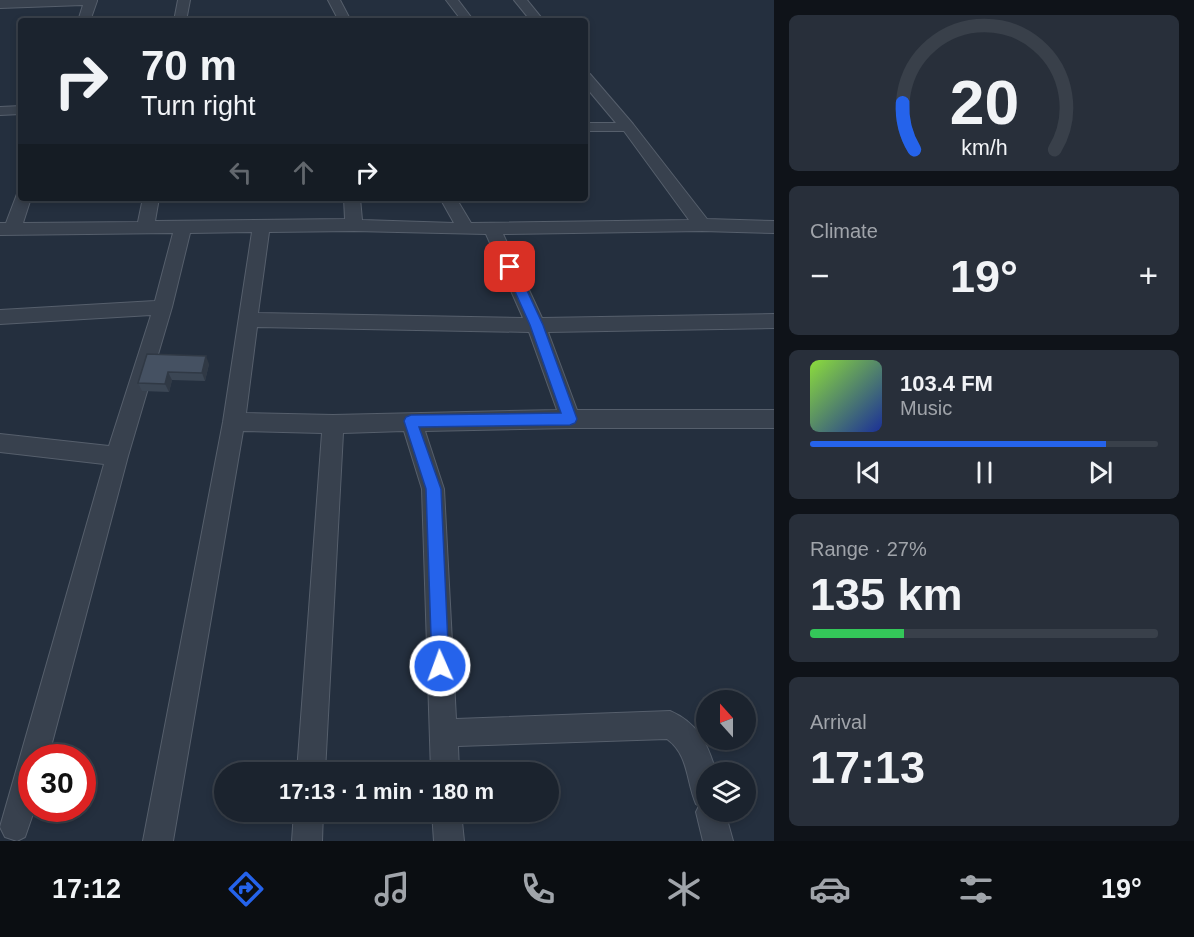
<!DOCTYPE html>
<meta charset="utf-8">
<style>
:root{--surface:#1b232e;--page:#282f3a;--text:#f1f3f6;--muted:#a0a4aa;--line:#39404a;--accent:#2563eb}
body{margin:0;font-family:Helvetica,sans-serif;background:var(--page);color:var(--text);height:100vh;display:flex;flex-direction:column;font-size:22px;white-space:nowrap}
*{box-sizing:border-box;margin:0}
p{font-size:20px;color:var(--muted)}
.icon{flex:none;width:33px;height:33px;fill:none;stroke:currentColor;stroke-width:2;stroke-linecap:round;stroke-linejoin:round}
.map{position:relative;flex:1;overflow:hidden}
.side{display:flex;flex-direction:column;gap:15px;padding:15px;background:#0f1319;width:420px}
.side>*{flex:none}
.banner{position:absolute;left:18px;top:18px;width:570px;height:183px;border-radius:6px;box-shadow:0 3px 9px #0003,0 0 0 2px var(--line);background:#1b232e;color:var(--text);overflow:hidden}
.needle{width:39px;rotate:339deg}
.tools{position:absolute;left:696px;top:690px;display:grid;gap:12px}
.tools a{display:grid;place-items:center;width:60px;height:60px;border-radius:50%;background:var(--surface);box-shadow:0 3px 9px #0003,0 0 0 2px var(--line);font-size:30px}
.speed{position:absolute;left:18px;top:744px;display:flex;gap:12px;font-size:30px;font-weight:700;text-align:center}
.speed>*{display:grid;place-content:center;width:78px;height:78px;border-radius:50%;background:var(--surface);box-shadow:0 3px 9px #0003,0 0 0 2px var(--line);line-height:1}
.speed .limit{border:9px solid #d22;background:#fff;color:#111}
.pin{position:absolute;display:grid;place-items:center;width:51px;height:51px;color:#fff;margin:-26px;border-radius:12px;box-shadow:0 3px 9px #0006}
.me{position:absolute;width:66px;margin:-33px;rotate:358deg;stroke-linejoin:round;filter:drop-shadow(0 0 4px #0008)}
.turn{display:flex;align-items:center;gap:21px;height:126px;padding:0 24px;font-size:27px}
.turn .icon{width:78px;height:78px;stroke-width:2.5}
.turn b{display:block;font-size:42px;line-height:51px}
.lanes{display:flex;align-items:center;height:57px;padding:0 24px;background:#0003;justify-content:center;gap:30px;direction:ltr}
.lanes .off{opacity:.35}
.big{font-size:45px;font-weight:700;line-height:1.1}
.side .card{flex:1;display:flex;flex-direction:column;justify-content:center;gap:9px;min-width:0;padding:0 21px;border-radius:9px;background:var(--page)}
.side .dial{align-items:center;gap:0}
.dial svg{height:156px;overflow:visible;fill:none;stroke:var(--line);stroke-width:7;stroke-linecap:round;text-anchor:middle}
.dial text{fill:var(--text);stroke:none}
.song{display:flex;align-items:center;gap:18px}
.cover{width:72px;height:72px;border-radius:9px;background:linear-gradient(135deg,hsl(90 70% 55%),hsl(230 70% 35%))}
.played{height:6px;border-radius:3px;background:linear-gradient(90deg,var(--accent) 85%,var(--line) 85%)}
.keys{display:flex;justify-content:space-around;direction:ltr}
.heat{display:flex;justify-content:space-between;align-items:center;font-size:33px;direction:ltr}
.charge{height:9px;border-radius:4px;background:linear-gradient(90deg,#34c759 27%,var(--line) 0)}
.trip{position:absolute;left:214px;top:762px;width:345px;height:60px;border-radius:30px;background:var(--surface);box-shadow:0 3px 9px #0003,0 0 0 2px var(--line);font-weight:700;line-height:60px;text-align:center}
.tabs{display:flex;height:96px;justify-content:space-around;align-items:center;background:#0b0e12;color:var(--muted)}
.tabs .icon{width:42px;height:42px}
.tabs .active{color:var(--accent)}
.tabs b{font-size:27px;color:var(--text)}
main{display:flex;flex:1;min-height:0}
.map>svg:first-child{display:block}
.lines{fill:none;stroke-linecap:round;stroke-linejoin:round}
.street-casing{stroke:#565f6c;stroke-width:2}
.street{fill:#38414e;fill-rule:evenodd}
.wall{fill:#3b4654}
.shaded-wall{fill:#303945}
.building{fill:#455162;stroke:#303945;stroke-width:1.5}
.route{fill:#2563eb;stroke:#184099;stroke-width:1.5}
</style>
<main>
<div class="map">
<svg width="774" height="841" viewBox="0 0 774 841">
<rect width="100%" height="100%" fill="#242f3e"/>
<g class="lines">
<g class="street-casing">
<path id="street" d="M0,0H97V1L90,21H78L83,5L0,8Z
M178,0H190L186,21H174Z
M328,0H340L351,21H339Z
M446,0H458L474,21H462Z
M514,0H527L544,21H531Z
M585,73L590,74L633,124L707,219L774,221V233L702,231L503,234L542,318L774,314V328L548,332L577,410H774V428H570L425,431L444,489L456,719L670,711C698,723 708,744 716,772H706V812H725L733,841H703L696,812L699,806L696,804C686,781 689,755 667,739L458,746L459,772H431L422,489L404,431L343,433L325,772H297L322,433L243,431L173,841H143L223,422L252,232L190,233L172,307L128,456L48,758H32V808H35L25,837L17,841L5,837L0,827L104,464L0,452V434L109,446L151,315L0,324V310L155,301L173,233L0,235V223H6L17,194L21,193V198H31L23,223L138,222L143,198H159L155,221L345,219L344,198H360L362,220L454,223L440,198H456L471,223L689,220L624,131H585V123H616L585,86ZM354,231L486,234L523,318L258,313L269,232ZM257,327L529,332L557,410L333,415L246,413Z
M21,106V114L0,115V107Z
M294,812H323L322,841H292Z
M432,812H461L464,841H434Z"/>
</g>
<use href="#street" class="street"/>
</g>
<path class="wall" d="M147,354L209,364L205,381L172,380L169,392L142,391L138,383Z"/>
<path class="shaded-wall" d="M206,356L209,364L205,381L202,373Z
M168,372L172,380L169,392L165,384Z"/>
<path class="building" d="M147,354L206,356L202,373L168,372L165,384L138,383Z"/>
<path class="route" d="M510,263L516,267L543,325L577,419L575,423L570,425L419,427L441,489L449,666L446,672L440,675L434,672L432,666L426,489L404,421L406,417L411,415L561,413L530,325L504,267Z"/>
</svg>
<div class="tools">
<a><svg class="needle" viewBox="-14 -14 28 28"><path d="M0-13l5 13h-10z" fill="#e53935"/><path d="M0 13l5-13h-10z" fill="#a0a4aa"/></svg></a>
<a><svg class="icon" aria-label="layers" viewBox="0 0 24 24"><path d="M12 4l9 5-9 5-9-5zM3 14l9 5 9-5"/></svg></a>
</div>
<div class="speed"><div class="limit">30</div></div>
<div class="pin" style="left:510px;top:267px;background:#d93025"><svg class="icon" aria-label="arrive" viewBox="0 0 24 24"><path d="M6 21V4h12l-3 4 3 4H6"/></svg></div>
<svg class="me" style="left:440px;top:666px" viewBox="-20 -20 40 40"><circle r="17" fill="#2563eb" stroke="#fff" stroke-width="3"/><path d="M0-11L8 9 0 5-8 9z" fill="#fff"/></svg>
<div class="trip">17:13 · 1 min · 180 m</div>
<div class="banner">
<div class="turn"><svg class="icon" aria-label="right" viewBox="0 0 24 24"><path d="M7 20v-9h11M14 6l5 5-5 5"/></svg><div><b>70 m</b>Turn right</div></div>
<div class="lanes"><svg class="icon off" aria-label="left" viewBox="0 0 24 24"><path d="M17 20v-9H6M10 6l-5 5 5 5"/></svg><svg class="icon off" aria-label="ahead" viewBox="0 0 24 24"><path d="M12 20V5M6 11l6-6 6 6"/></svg><svg class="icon" aria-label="right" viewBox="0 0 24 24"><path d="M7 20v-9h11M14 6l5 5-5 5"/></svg></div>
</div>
</div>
<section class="side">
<div class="card dial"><svg viewBox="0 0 100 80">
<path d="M14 69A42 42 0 1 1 86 69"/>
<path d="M14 69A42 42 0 0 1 8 45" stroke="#2563eb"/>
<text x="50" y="56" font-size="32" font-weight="700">20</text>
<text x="50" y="72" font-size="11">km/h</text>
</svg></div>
<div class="card"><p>Climate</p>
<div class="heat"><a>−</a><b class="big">19°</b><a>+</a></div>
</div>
<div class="card">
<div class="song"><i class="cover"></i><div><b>103.4 FM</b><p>Music</p></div></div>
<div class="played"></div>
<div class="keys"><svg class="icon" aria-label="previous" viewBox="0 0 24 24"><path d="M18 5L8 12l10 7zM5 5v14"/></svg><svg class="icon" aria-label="pause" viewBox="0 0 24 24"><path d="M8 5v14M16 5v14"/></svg><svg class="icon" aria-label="next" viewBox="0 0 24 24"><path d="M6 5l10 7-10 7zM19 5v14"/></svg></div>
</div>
<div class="card"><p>Range · 27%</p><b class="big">135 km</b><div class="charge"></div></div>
<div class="card"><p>Arrival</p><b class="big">17:13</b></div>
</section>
</main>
<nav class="tabs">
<b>17:12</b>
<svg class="icon active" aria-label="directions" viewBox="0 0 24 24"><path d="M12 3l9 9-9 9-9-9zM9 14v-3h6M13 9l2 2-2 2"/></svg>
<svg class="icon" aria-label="music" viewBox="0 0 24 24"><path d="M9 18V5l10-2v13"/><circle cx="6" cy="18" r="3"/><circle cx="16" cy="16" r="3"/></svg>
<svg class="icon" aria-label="phone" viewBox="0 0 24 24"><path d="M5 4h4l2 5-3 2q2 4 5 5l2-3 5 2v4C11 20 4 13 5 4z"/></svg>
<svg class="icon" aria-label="climate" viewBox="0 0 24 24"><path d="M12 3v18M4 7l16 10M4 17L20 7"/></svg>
<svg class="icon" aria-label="car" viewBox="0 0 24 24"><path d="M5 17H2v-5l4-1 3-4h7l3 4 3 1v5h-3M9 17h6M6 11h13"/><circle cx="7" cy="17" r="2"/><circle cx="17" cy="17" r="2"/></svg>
<svg class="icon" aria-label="filters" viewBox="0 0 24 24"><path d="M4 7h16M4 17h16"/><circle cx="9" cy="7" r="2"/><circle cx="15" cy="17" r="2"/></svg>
<b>19°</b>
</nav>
